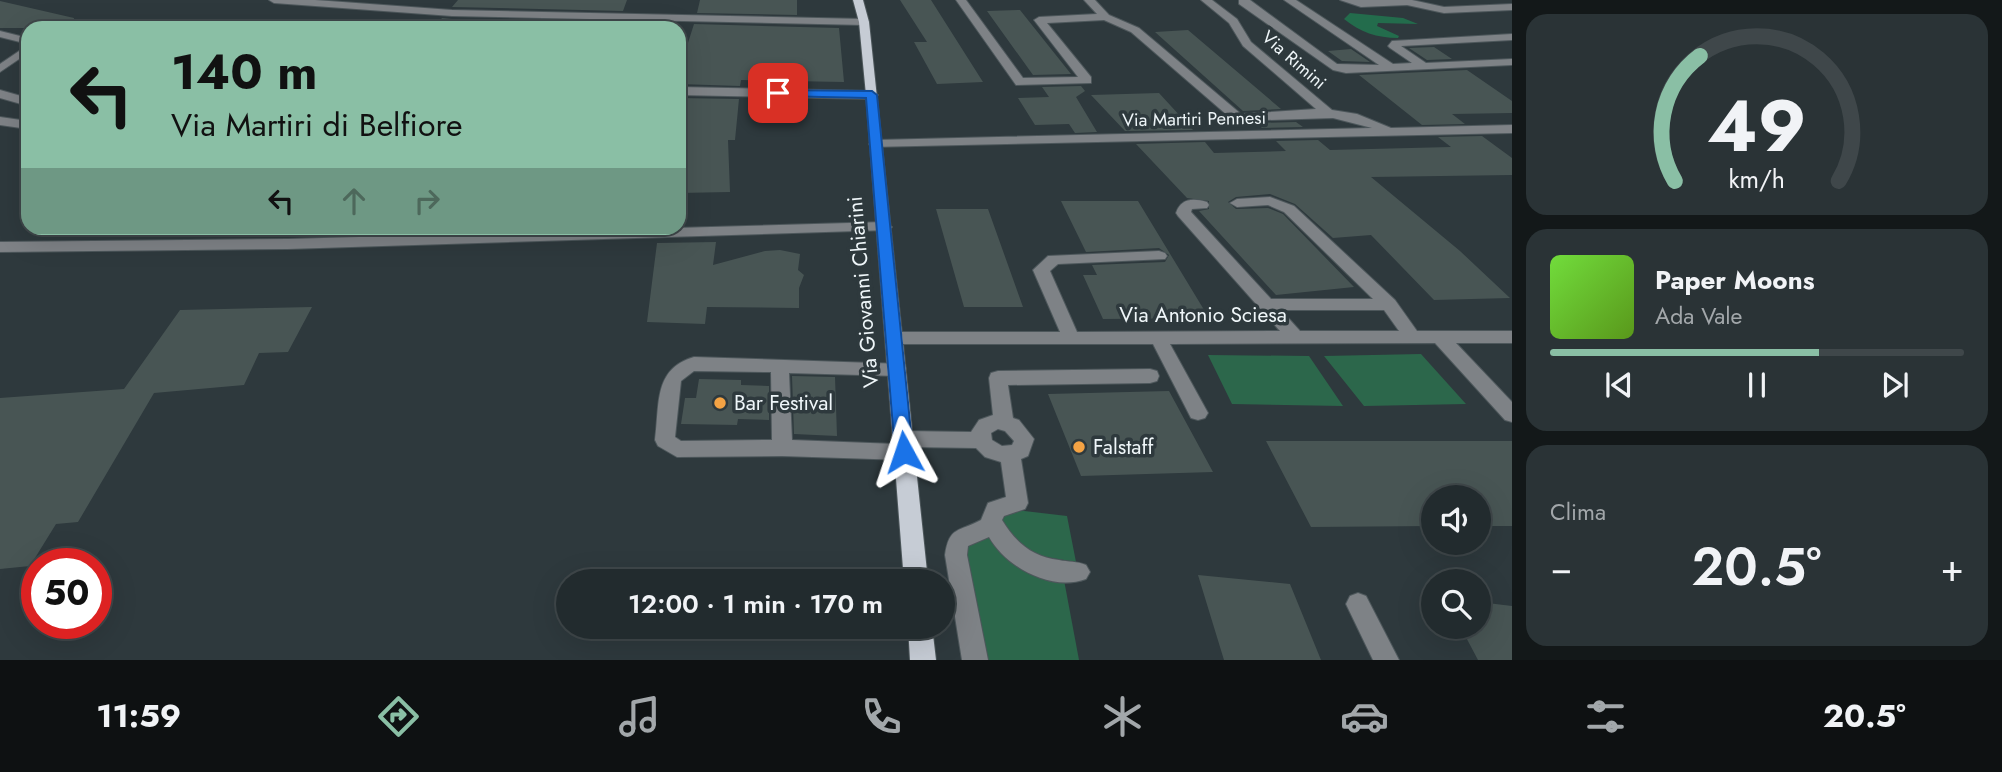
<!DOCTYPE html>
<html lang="it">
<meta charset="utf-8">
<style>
:root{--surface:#222b2e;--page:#2a3336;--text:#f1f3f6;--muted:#a2a7aa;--line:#3f474a;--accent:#8abfa5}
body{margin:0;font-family:Jost,sans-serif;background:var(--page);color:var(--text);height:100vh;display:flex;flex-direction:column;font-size:26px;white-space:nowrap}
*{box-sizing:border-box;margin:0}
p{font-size:23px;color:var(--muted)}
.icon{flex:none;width:38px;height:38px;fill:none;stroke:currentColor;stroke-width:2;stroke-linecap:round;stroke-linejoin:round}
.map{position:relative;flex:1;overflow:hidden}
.details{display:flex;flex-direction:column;gap:14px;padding:14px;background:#131819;width:490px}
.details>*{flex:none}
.banner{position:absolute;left:21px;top:21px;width:665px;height:214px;border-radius:21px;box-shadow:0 7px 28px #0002,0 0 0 2px var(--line);background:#8abfa5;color:#111;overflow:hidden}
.controls{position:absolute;left:1421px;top:485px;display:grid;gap:14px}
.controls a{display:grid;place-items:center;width:70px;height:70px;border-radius:50%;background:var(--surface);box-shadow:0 7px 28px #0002,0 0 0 2px var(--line);font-size:35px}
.speed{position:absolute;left:21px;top:548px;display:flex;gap:14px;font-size:35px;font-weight:700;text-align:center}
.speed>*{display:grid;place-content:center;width:91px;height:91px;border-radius:50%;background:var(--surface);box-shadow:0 7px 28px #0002,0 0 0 2px var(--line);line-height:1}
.speed .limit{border:10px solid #d22;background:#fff;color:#111}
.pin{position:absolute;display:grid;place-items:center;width:60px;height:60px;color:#fff;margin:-30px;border-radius:14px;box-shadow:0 4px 10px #0006}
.me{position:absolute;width:77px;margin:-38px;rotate:355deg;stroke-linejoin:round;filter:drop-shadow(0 0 5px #0008)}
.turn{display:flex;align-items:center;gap:24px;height:147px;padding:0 35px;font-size:32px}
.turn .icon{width:91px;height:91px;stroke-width:2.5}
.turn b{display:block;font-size:49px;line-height:60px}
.lanes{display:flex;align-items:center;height:66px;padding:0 35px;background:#0003;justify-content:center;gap:35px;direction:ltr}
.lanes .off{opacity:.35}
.big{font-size:52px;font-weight:600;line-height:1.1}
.details .tile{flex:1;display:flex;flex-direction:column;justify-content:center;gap:10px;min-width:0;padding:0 24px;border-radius:21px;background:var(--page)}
.details .dial{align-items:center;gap:0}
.dial svg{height:182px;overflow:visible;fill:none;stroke:var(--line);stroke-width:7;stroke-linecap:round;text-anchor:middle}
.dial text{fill:var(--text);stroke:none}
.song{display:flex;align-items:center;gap:21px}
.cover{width:84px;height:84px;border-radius:10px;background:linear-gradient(135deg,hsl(100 70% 55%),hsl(90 70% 35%))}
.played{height:7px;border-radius:4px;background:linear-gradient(90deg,var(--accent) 65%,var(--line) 65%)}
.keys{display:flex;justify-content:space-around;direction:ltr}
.heat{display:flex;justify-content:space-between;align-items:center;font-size:38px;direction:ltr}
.trip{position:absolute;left:556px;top:569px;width:399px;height:70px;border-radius:35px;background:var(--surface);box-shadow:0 7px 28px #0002,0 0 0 2px var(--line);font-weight:600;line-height:70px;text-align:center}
.menu{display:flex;height:112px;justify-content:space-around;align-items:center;background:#0e1112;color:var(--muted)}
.menu .icon{width:49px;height:49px}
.menu .on{color:var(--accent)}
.menu b{font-size:32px;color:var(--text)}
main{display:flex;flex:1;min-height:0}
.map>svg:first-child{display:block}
.green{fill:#2c674b}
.forest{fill:#236c4c}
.building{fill:#485554}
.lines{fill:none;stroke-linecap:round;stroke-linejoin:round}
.minor-casing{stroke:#4d575b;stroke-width:2}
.major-casing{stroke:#4d575b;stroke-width:2}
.minor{fill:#7e8286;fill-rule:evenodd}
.major{fill:#c6ccd5;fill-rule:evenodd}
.route{fill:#1a73e8;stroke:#114b97;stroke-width:2}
.poi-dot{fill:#f4a344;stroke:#2e393d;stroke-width:2.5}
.labels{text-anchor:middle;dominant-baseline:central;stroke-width:7;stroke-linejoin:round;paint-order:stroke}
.far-street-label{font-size:18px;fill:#eff6f9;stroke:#2e393d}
.street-label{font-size:21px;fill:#eff6f9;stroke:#2e393d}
.poi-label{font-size:21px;fill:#eff6f9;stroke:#2e393d;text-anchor:start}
</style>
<main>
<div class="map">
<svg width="1512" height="660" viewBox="0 0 1512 660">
<rect width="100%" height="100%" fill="#2e393d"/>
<path class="green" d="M1421,354L1466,404L1364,406L1324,356Z
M1208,355L1309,356L1343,406L1232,404Z
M999,508L1067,516L1076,562L1040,556L1064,580L1079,660H982L961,542Z"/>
<path class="forest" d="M1350,13L1403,18L1418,24L1378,23L1377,26L1399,36L1398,38C1377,38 1360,32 1344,19Z"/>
<path class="building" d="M458,0H627L623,11L452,7Z
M700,0H797V15L697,13Z
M900,0H931L983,82L937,84L914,42H927Z
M0,1L74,18L73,28H0Z
M1020,10L1071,74L1033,75L987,11Z
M442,18L452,19L619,22L617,28H434Z
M694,24L839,28L844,82L741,80L740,86L679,84V71Z
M1188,30L1281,109L1243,111L1155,32Z
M1434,47L1452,59L1427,60L1409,48Z
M1351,49L1370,62L1342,61L1328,51Z
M1467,70L1512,101V113L1452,114L1465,124L1422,125L1359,75Z
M1081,86L1085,91L1076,97L1097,132L1075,133L1069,124L1035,125L1018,98L1049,97L1042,87Z
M1159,93L1193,130L1125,131L1091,95Z
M679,98L739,99L735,140H728L730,192L679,193Z
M1296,122L1303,127L1262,128L1256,123Z
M1482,136L1512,158V175L1371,177L1460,251L1510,298L1434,300L1371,235L1333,238L1295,204L1270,194L1236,197L1228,202L1236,209L1268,208L1283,214L1354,287L1276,295L1199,211L1209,209V201L1187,198L1136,144L1205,142L1214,153L1286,151L1276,141L1318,140L1330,150L1451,147L1438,137Z
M1061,201H1138L1209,318L1103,319L1083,275H1097L1092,265L1165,262L1169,255L1159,248L1086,252Z
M936,209H988L1023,307H964Z
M716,242L713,265L765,251L780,250L800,254L798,270L804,275L799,288V308L707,307L705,324L647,322L657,243Z
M312,307L288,352L259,353L244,385L154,393L78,522L56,524L30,566L0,569V398L124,389L180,310Z
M792,376L835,377L837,436L794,434Z
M699,379L741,380V385L769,386V420L738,419L737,425L681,424L685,398H696Z
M1169,391L1213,472L1081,476L1048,394Z
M1266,441H1512V526H1479V497H1433V526L1311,527Z
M1198,575L1290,584L1321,660H1224Z
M1479,602L1512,606V660H1478L1460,626H1479Z"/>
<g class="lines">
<g class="minor-casing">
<path id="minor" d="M269,0H315L452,10L864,19L869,22L864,25L452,16L274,3Z
M956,0H966L1023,78L1078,77L1034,20L1039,17L1097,14L1084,0H1095L1109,15L1139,28L1241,114L1316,109L1243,46L1229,23L1201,0H1212L1237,19L1251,42L1332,110L1357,114L1391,128L1512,125V133L871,147L869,144L876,140L1372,128L1333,118L1234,121L1131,32L1104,20L1047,23L1091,77V83L1016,85Z
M1239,0H1250L1337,64L1379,65L1284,0H1296L1393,64L1412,63L1390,48L1388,46L1392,41L1512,34V40L1401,46L1426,63L1512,59V65L1346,73L1333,70L1239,4Z
M1340,0H1412L1444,7L1512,4V10L1444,13L1407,5L1361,7Z
M0,31L28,38V44L0,37Z
M28,45V53L0,72V64Z
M679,87L872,91L878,95L872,99L679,95Z
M0,90L28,98V106L0,98Z
M0,117L28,121V129L0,125Z
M1270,197L1294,206L1395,300L1417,331H1512V343H1456L1512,402V422L1505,420L1435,343L1170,344L1208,413L1205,418L1198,420L1191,418L1153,344H894L885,338L894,332H1060L1033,270L1048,256L1159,251L1165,253L1167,256L1165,259L1058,264L1050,271L1077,332L1280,331L1178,216L1176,213C1181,198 1193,198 1207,202L1209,205L1207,208L1192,209L1191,212L1271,299H1373L1284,212L1268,205L1237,207L1230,203L1237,199ZM1281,310H1384L1399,331H1300Z
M884,222L892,227L889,230L288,249L0,252V242L288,239Z
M694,357L904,364L906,369L904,374L897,376L789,373L792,440L896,444L893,439L896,433L903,431L971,432L979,420L993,415L989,378L991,373L998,371L1150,369L1157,371L1159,376L1157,381L1150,383L1008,385L1013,418L1019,420L1034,439L1028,456L1021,459L1028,503L1025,509L1004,516L1002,520C1016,543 1033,557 1059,560C1068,562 1077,561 1086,565L1090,572L1086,579C1051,592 1006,567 989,537L968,546L967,555L988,660H962L945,555C949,526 959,532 981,520L988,503L1006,497L1001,462L985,457L976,448L911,447L914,452L911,458L904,460L782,456L677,457L658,446L655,440C660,404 653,369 694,357ZM694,371L771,372L772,440L681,441L675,437L681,381ZM998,429L1005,431L1014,441L1012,445L1002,446L992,440L991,433Z
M1358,593L1366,596L1399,660H1373L1346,604L1350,596Z"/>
</g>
<g class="major-casing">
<path id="major" d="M853,0H863L869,22L928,581H904L866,95L859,22Z
M908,626H932L936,660H910Z"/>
</g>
<use href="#minor" class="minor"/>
<use href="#major" class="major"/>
</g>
<path class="route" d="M774,90L872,91L877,95L913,452L910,457L904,459L897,457L895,452L866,98L778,96L774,95Z"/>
<g class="poi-dot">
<circle cx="720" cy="403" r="7"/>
<circle cx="1079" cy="447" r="7"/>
</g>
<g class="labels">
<g class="far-street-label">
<text transform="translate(1294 60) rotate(41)">Via Rimini</text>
<text transform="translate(1194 119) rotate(-1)">Via Martiri Pennesi</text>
</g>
<g class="street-label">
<text transform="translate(863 292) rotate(-95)">Via Giovanni Chiarini</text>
<text x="1203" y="315">Via Antonio Sciesa</text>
</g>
<g class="poi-label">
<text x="734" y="403">Bar Festival</text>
<text x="1093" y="447">Falstaff</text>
</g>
</g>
</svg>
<div class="controls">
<a><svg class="icon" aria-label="sound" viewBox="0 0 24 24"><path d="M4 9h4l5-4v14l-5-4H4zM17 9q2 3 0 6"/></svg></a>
<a><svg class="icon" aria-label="search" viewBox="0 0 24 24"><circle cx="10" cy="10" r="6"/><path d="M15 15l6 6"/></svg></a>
</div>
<div class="speed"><div class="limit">50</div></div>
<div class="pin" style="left:778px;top:93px;background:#d93025"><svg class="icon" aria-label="arrive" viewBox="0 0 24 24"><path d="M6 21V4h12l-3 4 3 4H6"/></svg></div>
<svg class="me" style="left:904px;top:452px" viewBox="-20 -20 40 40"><path d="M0-17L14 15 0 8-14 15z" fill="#1a73e8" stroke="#fff" stroke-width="4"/></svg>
<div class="trip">12:00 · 1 min · 170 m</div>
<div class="banner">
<div class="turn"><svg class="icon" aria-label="left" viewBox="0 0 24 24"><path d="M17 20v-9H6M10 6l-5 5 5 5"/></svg><div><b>140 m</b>Via Martiri di Belfiore</div></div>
<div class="lanes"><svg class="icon" aria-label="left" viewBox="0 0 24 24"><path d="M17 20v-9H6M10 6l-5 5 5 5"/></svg><svg class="icon off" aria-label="ahead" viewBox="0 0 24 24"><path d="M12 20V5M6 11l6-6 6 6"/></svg><svg class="icon off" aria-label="right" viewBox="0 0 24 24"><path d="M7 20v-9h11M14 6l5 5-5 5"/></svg></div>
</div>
</div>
<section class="details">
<div class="tile dial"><svg viewBox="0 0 100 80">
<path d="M14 69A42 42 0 1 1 86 69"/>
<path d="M14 69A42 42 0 0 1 25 14" stroke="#8abfa5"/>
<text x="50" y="56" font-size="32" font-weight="700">49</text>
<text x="50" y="72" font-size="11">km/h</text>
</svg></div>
<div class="tile">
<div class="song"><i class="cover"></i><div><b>Paper Moons</b><p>Ada Vale</p></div></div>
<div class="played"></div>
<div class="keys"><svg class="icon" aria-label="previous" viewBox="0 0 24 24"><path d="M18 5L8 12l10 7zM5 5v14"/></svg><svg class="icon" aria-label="pause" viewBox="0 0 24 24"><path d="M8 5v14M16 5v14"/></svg><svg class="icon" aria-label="next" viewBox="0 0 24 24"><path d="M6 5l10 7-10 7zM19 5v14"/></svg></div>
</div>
<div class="tile"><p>Clima</p>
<div class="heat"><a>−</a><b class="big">20.5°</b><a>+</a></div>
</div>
</section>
</main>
<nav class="menu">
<b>11:59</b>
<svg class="icon on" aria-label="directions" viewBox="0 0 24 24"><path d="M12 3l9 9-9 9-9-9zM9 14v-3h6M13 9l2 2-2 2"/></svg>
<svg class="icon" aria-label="music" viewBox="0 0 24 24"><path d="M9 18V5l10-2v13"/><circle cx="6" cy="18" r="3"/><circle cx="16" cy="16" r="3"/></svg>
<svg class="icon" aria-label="phone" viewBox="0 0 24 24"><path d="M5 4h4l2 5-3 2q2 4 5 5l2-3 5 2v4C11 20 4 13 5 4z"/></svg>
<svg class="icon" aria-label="climate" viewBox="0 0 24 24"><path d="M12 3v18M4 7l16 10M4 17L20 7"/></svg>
<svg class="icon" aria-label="car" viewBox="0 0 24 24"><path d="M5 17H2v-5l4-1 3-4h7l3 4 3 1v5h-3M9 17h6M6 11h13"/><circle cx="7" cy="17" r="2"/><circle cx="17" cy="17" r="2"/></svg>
<svg class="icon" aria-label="filters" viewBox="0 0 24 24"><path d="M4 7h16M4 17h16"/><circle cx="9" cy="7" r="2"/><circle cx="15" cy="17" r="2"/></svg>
<b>20.5°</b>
</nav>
